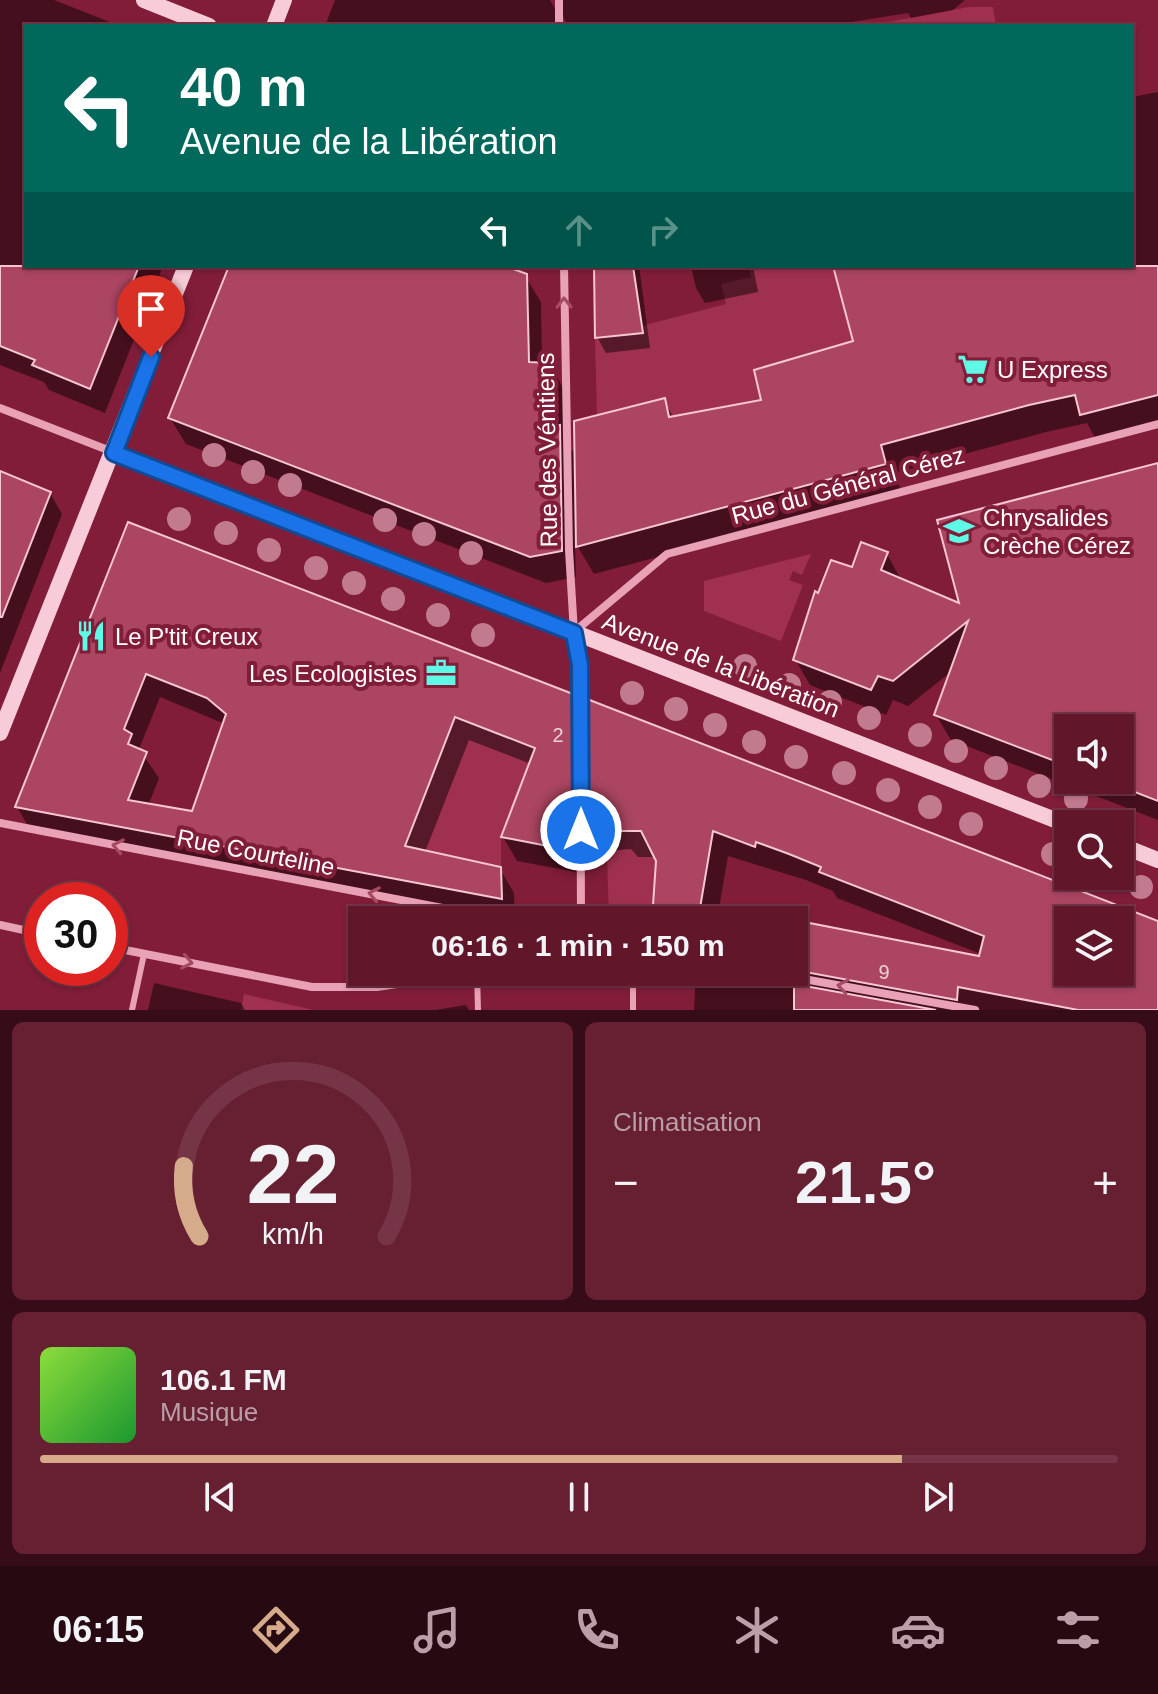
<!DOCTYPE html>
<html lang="fr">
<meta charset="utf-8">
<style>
:root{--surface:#61162a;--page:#671f32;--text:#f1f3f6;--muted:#ba9fa8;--line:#753547;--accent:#d6ab8b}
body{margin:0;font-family:Arial,sans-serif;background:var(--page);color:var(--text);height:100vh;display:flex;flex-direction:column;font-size:30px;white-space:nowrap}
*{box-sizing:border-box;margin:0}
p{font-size:26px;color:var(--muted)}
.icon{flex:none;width:44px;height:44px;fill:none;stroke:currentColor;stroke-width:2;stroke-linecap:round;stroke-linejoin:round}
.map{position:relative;height:1010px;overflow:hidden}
.drawer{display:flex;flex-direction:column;gap:12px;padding:12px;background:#350c17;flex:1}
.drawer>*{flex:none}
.hud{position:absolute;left:24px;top:24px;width:1110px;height:244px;border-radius:0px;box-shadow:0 2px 6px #0004,0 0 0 2px var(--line);background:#00695c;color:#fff;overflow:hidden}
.buttons{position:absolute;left:1054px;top:714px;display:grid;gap:16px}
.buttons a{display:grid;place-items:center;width:80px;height:80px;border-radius:0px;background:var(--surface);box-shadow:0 2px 6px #0004,0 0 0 2px var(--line);font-size:40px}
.speed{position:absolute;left:24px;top:882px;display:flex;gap:16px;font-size:40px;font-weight:700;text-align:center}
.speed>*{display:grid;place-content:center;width:104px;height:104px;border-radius:50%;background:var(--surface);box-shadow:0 2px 6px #0004,0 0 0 2px var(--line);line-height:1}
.speed .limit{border:12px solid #d22;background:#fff;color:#111}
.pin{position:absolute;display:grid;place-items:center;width:68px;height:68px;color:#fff;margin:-82px -34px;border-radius:50% 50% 50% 0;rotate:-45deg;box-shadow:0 0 8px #0007}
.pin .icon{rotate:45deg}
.me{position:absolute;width:88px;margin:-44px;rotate:0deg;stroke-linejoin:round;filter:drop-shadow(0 0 6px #0008)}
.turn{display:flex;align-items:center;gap:28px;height:168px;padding:0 24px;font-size:36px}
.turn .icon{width:104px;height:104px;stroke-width:2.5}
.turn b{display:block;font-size:56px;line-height:68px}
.lanes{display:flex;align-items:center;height:76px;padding:0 24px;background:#0003;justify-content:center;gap:40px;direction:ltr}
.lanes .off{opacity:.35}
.big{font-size:60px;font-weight:700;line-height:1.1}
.drawer .tile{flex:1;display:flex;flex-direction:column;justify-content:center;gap:12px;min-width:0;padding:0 28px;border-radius:12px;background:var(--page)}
.drawer .dial{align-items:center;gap:0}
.dial svg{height:208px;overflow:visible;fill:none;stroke:var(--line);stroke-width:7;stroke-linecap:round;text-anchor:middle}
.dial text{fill:var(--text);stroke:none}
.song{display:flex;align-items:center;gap:24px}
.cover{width:96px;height:96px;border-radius:12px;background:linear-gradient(135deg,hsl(90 70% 55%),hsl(130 70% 35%))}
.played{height:8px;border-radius:4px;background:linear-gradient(90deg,var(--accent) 80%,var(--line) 80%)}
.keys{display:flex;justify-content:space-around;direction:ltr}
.heat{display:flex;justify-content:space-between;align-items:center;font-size:44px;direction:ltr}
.drawer .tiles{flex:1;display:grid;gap:12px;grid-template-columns:1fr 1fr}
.tile:last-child{grid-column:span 2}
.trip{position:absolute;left:348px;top:906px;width:460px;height:80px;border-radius:0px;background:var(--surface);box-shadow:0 2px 6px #0004,0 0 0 2px var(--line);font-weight:700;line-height:80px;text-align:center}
.menu{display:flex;height:128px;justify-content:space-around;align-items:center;background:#270911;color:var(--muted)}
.menu .icon{width:56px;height:56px}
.menu .active{color:var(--accent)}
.menu b{font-size:36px;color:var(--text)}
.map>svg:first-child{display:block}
.green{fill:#a0304f}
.shadow{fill:#0007;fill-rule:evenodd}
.building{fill:#ab4561;stroke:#f7c6d4;stroke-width:2;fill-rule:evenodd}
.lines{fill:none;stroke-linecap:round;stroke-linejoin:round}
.lane{stroke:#e9a1b6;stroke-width:6}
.street{stroke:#e9a1b6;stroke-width:8}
.secondary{stroke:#f7ccd8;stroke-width:16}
.tree{fill:#c27a8e}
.oneway{stroke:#a54b64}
.route-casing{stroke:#114b97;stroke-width:20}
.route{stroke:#1a73e8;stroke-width:14}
.labels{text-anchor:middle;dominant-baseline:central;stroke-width:8;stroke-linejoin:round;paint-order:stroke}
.number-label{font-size:20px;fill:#ead0d8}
.poi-label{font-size:24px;fill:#fff;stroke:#811d38;text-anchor:start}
.street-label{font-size:24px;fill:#fff;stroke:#811d38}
</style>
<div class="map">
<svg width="1158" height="1010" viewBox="0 0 1158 1010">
<rect width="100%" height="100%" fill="#811d38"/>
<path class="green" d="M969,7H993L996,26H866Z
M749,266H833L870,407L826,348L754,370L761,399L773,397L667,444L665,398L652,400L653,408L597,415L595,338L726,304L721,284L751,277Z
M811,554L802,575L793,571L789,580L803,585L781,641L704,611V581Z
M455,717L535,748L501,837V866L404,846Z
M717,820L705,876L656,868L652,920L609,919L606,824L643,823L645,840H657Z
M244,994L309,1009L312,1010H241Z"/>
<path class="shadow" d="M0,0H54L120,26H26V266H163L105,413L49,390L44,382L0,365Z
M335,0H550L565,26H325Z
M555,0H965L953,10L911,18L908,13L826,26H568Z
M1158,92V427L1098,443L1087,423L1046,432L895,473L901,492L594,574L575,542L576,577L546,583L186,444L170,418L230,266H499L525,276L541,302L542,364L550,365L565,391L567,441L576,457L664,401L674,418L763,402L856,342L835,266H1132V97Z
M596,266H639L650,348L606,353L597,337Z
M691,266H753L758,292L705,303L696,288Z
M1158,464V820L951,740L936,715L952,671L908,706L893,700L886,715L810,685L795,659L819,596L853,570L887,554L901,580L962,607ZM1068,728H1120V780H1068Z
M0,474L50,493L62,514L0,673Z
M129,524L572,696L589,726L1158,924V1010H694L696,972H768L774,983H779L773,972H794V922L980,958L981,954L837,898L833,891L806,880L728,856L719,908L783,920H654L656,857H638L631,849L605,851L586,819V849L575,850L576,872L517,861L503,837L531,764L469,740L425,852L500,869L514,893L515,920L31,831L17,807ZM160,697L225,724L193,814L148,806L159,778L139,749ZM1068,920H1120V972H1068Z
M154,983L241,1003L245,1010H148Z
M466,1005L469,1010H435Z"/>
<path class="building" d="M0,266H139L90,389L32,365L35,360L0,346Z
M229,266H505L527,274L529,362L551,363L553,426L560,425L562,551L530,557L168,418Z
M594,266H633L643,333L595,338Z
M833,266H1158V395L1080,415L1075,395L1029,405L881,445L886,464L576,547L574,421L665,398L669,417L761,400L754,370L853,341Z
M1158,463V801L1104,780H1120V728H1068V766L934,715L968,621L893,681L878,676L871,690L793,660L815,591L818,593L831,560L852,567L861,542L888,552L881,570L959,603L937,520Z
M0,471L51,492L2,617H0Z
M128,522L573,694L574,826H562L563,849L501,837L535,748L455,717L405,846L501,867L502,899L15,807ZM146,674L207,698L226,714L192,811L128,800L147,752L128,744L132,734L124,729Z
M587,699L1158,921V1010H1078L958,987L957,1000L794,970V920L979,956L984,936L819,872L821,867L789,854L756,842L755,847L713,831L698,920H652L656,861L641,831H621L614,824L588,825ZM1068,920H1120V972H1068Z
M794,984L936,1010H794Z"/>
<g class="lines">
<path class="lane" d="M477,972L478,1010
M633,972V1010
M132,1010L144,954"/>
<path class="street" d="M559,0V26
M564,266L569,550L574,633L580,665L581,920
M0,408L113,452
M574,632L667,554L1158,424
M0,823L505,920
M0,925L42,934
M110,947L312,987H377L475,972
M765,972L975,1010"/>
<path class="secondary" d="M144,0L209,26
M274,26L284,0
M114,453L1068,825
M0,733L186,266
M1120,845L1158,860"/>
</g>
<g class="tree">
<circle cx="214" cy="455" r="12"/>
<circle cx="253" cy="472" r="12"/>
<circle cx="290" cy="485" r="12"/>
<circle cx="179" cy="519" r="12"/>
<circle cx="385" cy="520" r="12"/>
<circle cx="226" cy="533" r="12"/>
<circle cx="424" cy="534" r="12"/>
<circle cx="269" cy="550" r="12"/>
<circle cx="471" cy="553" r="12"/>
<circle cx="316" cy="568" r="12"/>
<circle cx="354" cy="583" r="12"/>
<circle cx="393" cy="599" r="12"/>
<circle cx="438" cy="615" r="12"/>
<circle cx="483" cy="635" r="12"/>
<circle cx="745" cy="666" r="12"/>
<circle cx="789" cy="685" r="12"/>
<circle cx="632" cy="693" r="12"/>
<circle cx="830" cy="702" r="12"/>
<circle cx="676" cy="709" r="12"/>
<circle cx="869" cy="718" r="12"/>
<circle cx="715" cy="725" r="12"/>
<circle cx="920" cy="735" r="12"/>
<circle cx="754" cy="742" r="12"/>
<circle cx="956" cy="751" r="12"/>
<circle cx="796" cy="757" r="12"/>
<circle cx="996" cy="768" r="12"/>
<circle cx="844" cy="773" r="12"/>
<circle cx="1039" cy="786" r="12"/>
<circle cx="888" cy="790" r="12"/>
<circle cx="1076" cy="799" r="12"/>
<circle cx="930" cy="807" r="12"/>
<circle cx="971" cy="824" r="12"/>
<circle cx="1053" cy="854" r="12"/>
<circle cx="1141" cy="887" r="12"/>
</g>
<defs><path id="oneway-chevron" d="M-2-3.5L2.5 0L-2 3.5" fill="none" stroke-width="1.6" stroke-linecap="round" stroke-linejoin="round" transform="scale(2)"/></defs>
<g class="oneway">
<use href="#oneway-chevron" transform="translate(564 303) rotate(-91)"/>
<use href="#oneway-chevron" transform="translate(118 846) rotate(-169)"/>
<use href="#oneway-chevron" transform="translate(374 894) rotate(-169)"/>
<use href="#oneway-chevron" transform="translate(187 962) rotate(11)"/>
<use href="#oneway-chevron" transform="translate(843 986) rotate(-170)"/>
</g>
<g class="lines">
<g class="route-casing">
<path id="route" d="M151,357L114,453L574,633L580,665L581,830"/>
</g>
<use href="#route" class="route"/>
</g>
<defs>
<g id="supermarket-bare" transform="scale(2.4)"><path d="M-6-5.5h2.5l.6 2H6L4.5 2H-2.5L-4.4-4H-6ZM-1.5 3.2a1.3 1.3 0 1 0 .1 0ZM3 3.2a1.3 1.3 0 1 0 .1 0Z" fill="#5ffae6" stroke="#811d38" stroke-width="2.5" paint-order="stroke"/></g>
<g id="school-bare" transform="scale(2.4)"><path d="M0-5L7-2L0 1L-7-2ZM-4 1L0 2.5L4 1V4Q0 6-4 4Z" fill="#5ffae6" stroke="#811d38" stroke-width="2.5" paint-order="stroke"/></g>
<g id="restaurant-bare" transform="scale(2.4)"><path d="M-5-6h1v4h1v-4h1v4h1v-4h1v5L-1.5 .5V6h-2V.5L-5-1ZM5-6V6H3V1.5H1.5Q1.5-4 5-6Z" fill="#5ffae6" stroke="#811d38" stroke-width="2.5" paint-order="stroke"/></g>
<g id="office-bare" transform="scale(2.4)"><path d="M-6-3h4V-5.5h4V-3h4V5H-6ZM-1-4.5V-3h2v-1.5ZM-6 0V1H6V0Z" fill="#5ffae6" stroke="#811d38" stroke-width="2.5" paint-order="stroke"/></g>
</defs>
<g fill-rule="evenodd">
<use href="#supermarket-bare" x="973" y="369"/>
<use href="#school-bare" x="959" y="531"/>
<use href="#restaurant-bare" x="91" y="636"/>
<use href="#office-bare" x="441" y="673"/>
</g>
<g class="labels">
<g class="number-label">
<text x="558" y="735">2</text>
<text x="884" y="972">9</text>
</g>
<g class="poi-label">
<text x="997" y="369">U Express</text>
<text x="983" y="517">Chrysalides<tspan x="983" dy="28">Crèche Cérez</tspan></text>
<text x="115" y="636">Le P'tit Creux</text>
<text x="417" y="673" text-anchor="end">Les Ecologistes</text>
</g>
<g class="street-label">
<text transform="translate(547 450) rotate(-91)">Rue des Vénitiens</text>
<text transform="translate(848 485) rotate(-15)">Rue du Général Cérez</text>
<text transform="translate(721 665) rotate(21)">Avenue de la Libération</text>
<text transform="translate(256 852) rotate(11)">Rue Courteline</text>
</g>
</g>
</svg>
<div class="buttons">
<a><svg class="icon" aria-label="sound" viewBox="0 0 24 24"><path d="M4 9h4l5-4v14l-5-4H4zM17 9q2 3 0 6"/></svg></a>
<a><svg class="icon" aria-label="search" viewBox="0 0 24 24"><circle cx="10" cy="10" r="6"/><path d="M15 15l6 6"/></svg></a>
<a><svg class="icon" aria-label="layers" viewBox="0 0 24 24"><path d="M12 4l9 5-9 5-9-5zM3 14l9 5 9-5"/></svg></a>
</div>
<div class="speed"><div class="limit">30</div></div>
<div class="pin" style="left:151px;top:357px;background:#d93025"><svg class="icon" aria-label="arrive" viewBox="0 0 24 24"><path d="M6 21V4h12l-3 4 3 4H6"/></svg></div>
<svg class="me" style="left:581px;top:830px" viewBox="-20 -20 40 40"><circle r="17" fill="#1a73e8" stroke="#fff" stroke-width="3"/><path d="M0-11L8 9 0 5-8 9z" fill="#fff"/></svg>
<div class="trip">06:16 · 1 min · 150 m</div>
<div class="hud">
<div class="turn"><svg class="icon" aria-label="left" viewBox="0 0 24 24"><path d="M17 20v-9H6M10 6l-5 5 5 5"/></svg><div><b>40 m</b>Avenue de la Libération</div></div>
<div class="lanes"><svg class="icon" aria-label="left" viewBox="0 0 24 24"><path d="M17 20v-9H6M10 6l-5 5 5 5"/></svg><svg class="icon off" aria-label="ahead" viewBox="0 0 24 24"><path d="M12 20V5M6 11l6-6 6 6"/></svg><svg class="icon off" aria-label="right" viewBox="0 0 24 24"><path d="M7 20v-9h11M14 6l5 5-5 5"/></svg></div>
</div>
</div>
<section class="drawer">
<div class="tiles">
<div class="tile dial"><svg viewBox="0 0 100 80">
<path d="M14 69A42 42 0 1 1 86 69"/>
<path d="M14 69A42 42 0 0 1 8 42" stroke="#d6ab8b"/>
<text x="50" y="56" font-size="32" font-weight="700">22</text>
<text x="50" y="72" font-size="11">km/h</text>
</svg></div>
<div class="tile"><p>Climatisation</p>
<div class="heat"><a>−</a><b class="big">21.5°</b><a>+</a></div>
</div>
<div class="tile">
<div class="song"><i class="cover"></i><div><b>106.1 FM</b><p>Musique</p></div></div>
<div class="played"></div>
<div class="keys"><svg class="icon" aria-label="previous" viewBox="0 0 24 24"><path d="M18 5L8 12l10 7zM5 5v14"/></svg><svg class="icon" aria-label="pause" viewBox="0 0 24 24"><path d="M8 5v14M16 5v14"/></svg><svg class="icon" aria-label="next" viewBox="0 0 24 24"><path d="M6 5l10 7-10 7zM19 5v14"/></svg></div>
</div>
</div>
</section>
<nav class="menu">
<b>06:15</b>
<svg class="icon active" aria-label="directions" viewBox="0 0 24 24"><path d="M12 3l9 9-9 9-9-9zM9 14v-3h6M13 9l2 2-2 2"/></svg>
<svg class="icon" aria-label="music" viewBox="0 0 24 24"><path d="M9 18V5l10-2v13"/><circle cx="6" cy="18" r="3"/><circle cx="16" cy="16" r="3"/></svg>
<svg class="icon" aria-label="phone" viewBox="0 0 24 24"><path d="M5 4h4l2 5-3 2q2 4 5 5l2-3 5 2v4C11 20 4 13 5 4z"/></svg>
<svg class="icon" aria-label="climate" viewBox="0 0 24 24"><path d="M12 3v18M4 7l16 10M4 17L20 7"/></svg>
<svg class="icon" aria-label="car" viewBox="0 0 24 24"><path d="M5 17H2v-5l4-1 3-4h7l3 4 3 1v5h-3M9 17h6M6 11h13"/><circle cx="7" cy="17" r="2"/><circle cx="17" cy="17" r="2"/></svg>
<svg class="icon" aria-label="filters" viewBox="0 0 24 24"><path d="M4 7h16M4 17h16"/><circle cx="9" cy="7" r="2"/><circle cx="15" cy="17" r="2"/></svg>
</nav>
